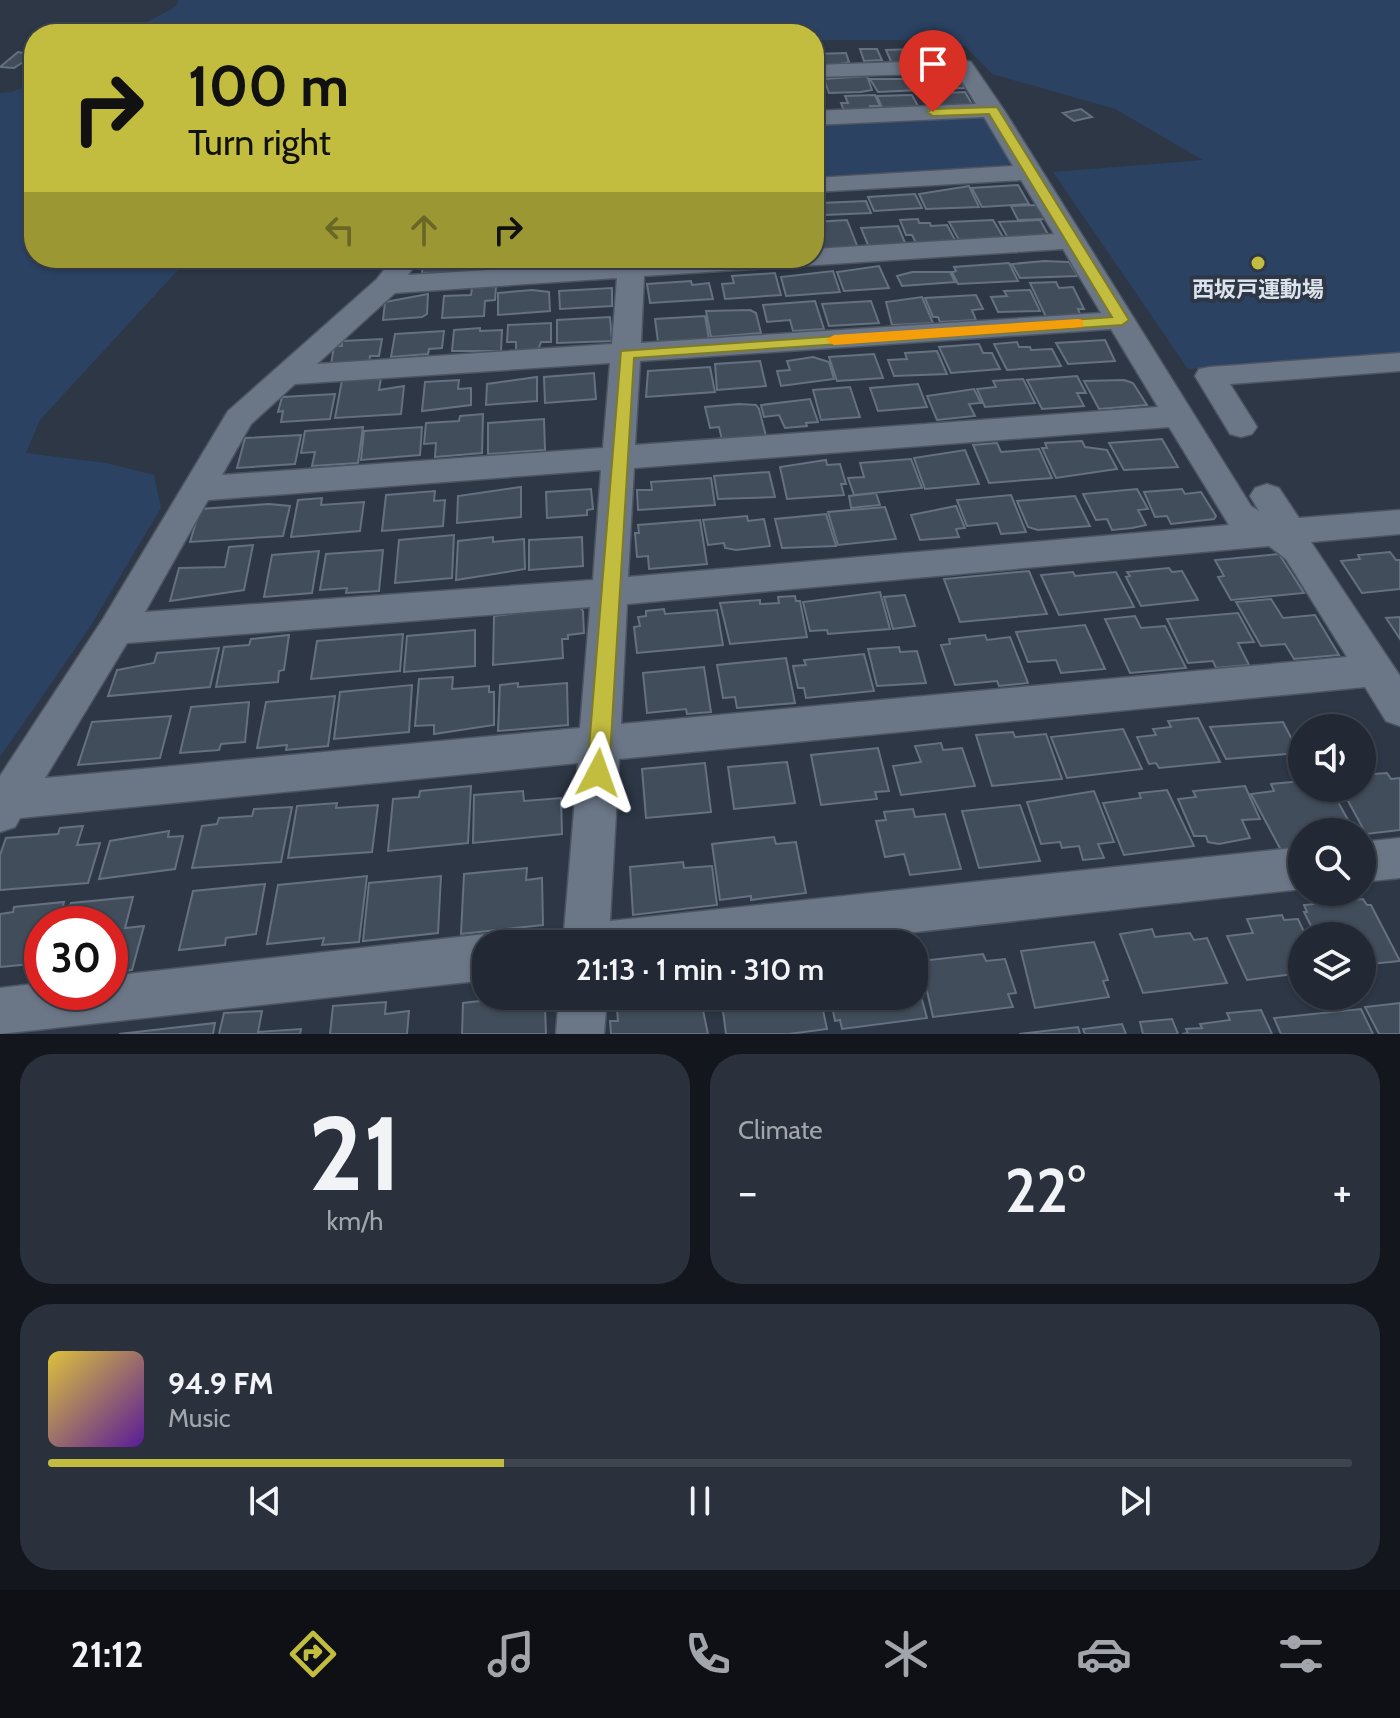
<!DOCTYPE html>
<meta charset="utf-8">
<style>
:root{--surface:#222934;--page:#2a313c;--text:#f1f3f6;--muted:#a2a6ac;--line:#3f454f;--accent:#c2bd3f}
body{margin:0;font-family:Cabin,"Noto Sans JP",sans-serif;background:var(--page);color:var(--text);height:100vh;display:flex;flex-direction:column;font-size:30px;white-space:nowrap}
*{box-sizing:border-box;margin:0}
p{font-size:26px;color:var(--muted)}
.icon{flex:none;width:44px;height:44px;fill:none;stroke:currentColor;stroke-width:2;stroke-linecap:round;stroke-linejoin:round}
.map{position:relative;height:1034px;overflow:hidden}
.drawer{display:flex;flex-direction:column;gap:20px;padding:20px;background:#13171d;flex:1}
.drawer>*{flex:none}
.guide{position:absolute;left:24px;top:24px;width:800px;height:244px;border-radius:32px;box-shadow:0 2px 6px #0004,0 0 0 2px var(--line);background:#c2bd3f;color:#111;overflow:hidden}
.fabs{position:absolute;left:1288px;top:714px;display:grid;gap:16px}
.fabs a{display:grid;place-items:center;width:88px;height:88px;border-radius:50%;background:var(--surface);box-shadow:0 2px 6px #0004,0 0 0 2px var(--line);font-size:40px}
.speed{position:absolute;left:24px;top:906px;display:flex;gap:16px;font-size:40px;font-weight:700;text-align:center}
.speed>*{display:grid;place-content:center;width:104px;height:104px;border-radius:50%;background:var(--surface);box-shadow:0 2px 6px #0004,0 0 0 2px var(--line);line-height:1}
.speed .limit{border:12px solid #d22;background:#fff;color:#111}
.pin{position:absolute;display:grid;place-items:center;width:68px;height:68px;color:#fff;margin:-82px -34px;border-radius:50% 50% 50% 0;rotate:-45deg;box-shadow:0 0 8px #0007}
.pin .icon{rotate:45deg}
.me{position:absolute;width:88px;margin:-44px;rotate:4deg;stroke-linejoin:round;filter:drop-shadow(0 0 6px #0008)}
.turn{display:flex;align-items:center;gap:28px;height:168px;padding:0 32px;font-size:36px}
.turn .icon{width:104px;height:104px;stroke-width:2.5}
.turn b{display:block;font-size:56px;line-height:68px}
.lanes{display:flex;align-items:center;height:76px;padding:0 32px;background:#0003;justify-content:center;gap:40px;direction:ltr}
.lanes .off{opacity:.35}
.big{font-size:60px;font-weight:600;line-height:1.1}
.drawer .tile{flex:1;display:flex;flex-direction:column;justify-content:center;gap:12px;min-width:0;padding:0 28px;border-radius:32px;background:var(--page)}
.drawer .dial{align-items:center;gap:0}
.dial b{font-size:104px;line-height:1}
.song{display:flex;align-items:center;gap:24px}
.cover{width:96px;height:96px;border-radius:12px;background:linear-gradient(135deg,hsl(50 70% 55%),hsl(270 70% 35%))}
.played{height:8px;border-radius:4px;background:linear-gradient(90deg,var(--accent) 35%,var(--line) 35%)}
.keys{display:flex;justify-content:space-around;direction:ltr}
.heat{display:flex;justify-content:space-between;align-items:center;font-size:44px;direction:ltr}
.drawer .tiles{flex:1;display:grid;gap:20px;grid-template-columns:1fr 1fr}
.tile:last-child{grid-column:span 2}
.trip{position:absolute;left:472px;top:930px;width:456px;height:80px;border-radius:32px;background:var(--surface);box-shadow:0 2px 6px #0004,0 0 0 2px var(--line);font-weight:600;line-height:80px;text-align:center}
.menu{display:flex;height:128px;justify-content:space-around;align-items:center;background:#0e1015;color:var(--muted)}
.menu .icon{width:56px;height:56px}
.menu .current{color:var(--accent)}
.menu b{font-size:36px;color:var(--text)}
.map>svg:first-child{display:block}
.green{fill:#2b4263}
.building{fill:#424d5b;stroke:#657080;stroke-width:2}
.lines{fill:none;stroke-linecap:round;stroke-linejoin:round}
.street-casing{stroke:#4d5561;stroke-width:3}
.street{fill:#6b7787;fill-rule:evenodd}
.route{fill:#c2bd3f;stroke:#7e7b29;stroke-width:2}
.slow{fill:#f59e0b}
.poi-dot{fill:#c2bd3f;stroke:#2d3745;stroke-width:3}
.labels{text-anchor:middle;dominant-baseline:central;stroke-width:8;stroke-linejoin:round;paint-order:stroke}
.far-poi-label{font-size:22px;font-weight:bold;fill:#dde3ec;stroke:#2d3745}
</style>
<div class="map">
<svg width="1400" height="1034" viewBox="0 0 1400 1034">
<rect width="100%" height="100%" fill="#2d3745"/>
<path class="green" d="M179,0H1400V354L1188,369L1053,172L1203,160L1115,109L992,74L965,46L902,40H814V34H124L175,7Z
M34,83V258H189L40,420L26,453L106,463L154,475L161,508L88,630L0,757V93L12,92Z
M975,115L984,117L1011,162L1006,166L814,176V124Z"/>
<path class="building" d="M860,49H877L882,60L864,61Z
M917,49L923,63L892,64L886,50Z
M18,52L34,55L14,68L0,67Z
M846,53L849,62L840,64H817L814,54Z
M958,75L965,88L933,89L928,78Z
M867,76L872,90L861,92L829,93L824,79Z
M814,77H821L825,93L814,94Z
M870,79H914L919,90L878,92Z
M965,92L972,104L935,106L929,104L924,94Z
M875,95L880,106H870L871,110L844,111L841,103H848L845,96Z
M912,95L918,106L882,108L877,96Z
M1081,109L1092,117L1074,121L1063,113Z
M1018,185L1029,204L982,207L972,188Z
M969,186L979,207L926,209L919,194Z
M915,194L922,208L874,211L868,197Z
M866,201L871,213L825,215L821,203Z
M1037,205L1045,219L1018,220L1011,206Z
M918,219L919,223H930L931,226L947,225L955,240L916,243L912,235H906L900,220Z
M847,220L858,248L824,250L818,234L814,235V222Z
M993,220L1003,237L959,240L949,222Z
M1040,220L1049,236L1008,238L999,222Z
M898,226L906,245H868L861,228Z
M423,258H472V272L422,273Z
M476,258H518V262L481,264V259Z
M529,258H566V264L529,266Z
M572,258H609V263L572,265Z
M1044,261L1069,262L1078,276L1020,278L1012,264Z
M1009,263L1018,281L958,284L952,272L956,271L954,267Z
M879,266L889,288L844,291L837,272Z
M833,271L840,292L786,296L781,277Z
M912,272H950L955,282L902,286L897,276Z
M775,273L781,295L725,299L722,284L734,283L732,276Z
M691,281L692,285L709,283L713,299L650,303L647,284Z
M1056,282L1059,288L1073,287L1084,309H1078L1080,314L1046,317L1030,283Z
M496,286L495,300L485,301L484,316L442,318L444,296L471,295L472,288Z
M612,288V306L560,309L559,291Z
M532,290L549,292L550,311L498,315V293Z
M1030,290L1040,311L998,312L991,297L1007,296L1004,291Z
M428,294L427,314L422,317L383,320L385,302Z
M976,295L983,309L972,310L976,320L940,322L938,317H933L925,298Z
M922,297L933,323L892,325L886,302Z
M815,301L824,329L793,331L790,320L767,322L763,305Z
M871,301L879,323L829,326L822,304Z
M750,310L756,313L761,333L711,337L706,311Z
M705,316L709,339L658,342L655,319Z
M610,317L612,341L557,343V320Z
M551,323V342H541L538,350L516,351V342H507L508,325Z
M480,328V331L502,330L501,351H452L454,330Z
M444,331L442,348L429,349L428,354L391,357L395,334Z
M382,339L379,356H370L369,363L331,365L334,346H342V341Z
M1105,340L1115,361L1068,364L1056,343Z
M1017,342L1019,347H1030L1031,350L1052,349L1061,366L1007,370L994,344Z
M979,344L983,353H992L1000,369L951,373L939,347Z
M937,351L947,374L894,376L888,360L907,359L905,353Z
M874,354L883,378L837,381L829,357Z
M813,357L829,362L834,379L781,386L777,371L790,370L787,361Z
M760,361L766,386L717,390L715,364Z
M710,367L715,392L646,397L648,371Z
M594,373L596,399L545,403L544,377Z
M1077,376L1086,393H1077L1084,406L1042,409L1027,380Z
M537,377V401L486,405L487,384Z
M381,378L379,390L404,386L401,414L335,418L342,380Z
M1023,379L1035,403L985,407L977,389L996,387L993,381Z
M459,380L458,389L471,388V405L422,411L425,382Z
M1124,380L1133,383L1147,405L1099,409L1084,381Z
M918,384L927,407L878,411L870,388Z
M850,387L860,417L821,420L813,390Z
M974,389L981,403L969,404L975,416L937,420L927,396Z
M335,394L330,419L281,422L283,411L278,412L282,397Z
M810,399L818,422L806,423L807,426L785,428L779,415L764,417L761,405Z
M739,404L756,405L759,409L766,436L722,440L719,427L710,428L705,407Z
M483,414L482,453L435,457L436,443L424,444L426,423L459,421L460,416Z
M544,419L545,450L488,454V423Z
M363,427L358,463L312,466L315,452L301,453L305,431Z
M422,427L420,455L361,460L364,431Z
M301,435L295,464L237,468L245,438Z
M1162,439L1178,467L1124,470L1109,443Z
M1082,441L1085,447L1107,450L1117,469L1056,478L1042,448H1047L1045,443Z
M997,443L1001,452L1039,449L1052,478L989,483L973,445Z
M965,450L979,484L925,489L914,458Z
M911,459L922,488L854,495L848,478L864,477L860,463Z
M826,460L827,465L840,464L846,484H841L844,495L787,499L780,467Z
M769,472L775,497L718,499L714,476Z
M711,478L715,505L638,510L637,490H652L651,482Z
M521,487V517L457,523L458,496Z
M591,489L593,509L587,510V515L547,518L546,492Z
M1137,489L1148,509L1138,510L1146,525L1132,528L1112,530L1107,519L1096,520L1083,494Z
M1182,489L1185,494L1201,492L1216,516L1214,519L1171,524L1167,516L1155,517L1144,492Z
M435,491L434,501L445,500L443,526L382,531L386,495Z
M876,493L880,505L851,508L849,496Z
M1011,495L1026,532L1001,534L997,523L967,526L957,500Z
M1075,496L1090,526L1038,530L1028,527L1017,501Z
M322,498L321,505L364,502L360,531L291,537L298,500Z
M269,504L290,506L283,536L190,542L200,509Z
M956,506L965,528L956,529L959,537L920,540L911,515Z
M885,507L896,539L838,545L828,512Z
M826,514L836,546L782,548L775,519Z
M747,516L748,521L764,519L770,546L736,550L725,548L724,543L708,545L703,520Z
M700,520L707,564L649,569L648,556L637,557L635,533H639L638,525Z
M454,535L452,578L395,583L399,540Z
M493,537V542L524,539L525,569L456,580L458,541Z
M582,537L583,566L529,570V540Z
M253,545L244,590L170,601L179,568L225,567L229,547Z
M383,550L379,591L346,593L347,588L320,590L326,554Z
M319,551L312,593L264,597L272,555Z
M1390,552L1396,560H1400V589L1362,593L1341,561L1360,559L1358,555Z
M1279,554L1304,593L1231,600L1218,577L1224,576L1215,560Z
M1169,568L1172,572L1182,571L1198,600L1141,606L1126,577L1130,576L1127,572Z
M1029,571L1047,614L960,622L944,579Z
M1073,572L1075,576L1116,572L1134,607L1059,615L1041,575Z
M880,592L890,629L828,634L827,630L810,631L803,602Z
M905,595L915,626L893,629L884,597Z
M795,596L796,601H800L807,637L730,644L720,603L760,600V604L779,603L778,597Z
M1271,599L1283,618L1315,615L1339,655L1294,659L1285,644L1261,646L1236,602Z
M579,606L583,611L584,633L568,635V639H562L563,658L493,665L494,616Z
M664,609L665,614L717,610L723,645L637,653L634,627L640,626L638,617L646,616V611Z
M1238,613L1254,642L1238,643L1249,665L1216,668L1213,661L1188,663L1167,619Z
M1135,616L1141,628L1165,626L1186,668L1130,673L1105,619Z
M1400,617V639L1386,618Z
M1085,625L1105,669L1061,673L1056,660L1028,662L1016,632Z
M475,630V666L404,672L407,636Z
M403,634L400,671L311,679L317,641Z
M289,635L284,670L279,671L278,682L216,687L224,647L249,645L251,639Z
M985,635L987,640L1010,637L1028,683L999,686L997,681L955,685L941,645L950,644L949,639Z
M899,647L900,652L917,651L926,683L877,686L868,649Z
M219,648L210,687L108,696L117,670L154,663L157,653Z
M864,654L874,691L806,698L804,688H798L793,666L806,665L804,660Z
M786,658L795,703L737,708L735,697L723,698L717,665Z
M704,667L711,712L687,714L686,709L647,713L643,673Z
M453,677L452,689L489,686V692H494V725L434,734V725L415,726L419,679Z
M518,683V687L567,683L568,725L498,731L500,685Z
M412,685L409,732L334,739L340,692Z
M335,696L328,746L286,750L287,745L257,748L266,702Z
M249,702L245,742L221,744L219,750L180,753L191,707Z
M171,716L160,758L78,765L92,722Z
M1198,718L1220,762L1159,768L1156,763L1149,764L1137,737L1156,735L1153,729L1171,727L1168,721Z
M1283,722L1299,753L1226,759L1210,727Z
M1123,729L1142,769L1067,778L1051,737Z
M1013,732L1015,737L1046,734L1062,779L992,786L976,735Z
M941,743L943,750L962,748L975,786L901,795L893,766L921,762L915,746Z
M878,748L889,791L875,792L877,799L821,805L811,755Z
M787,762L795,803L734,809L728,767Z
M705,763L711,812L646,818L642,769Z
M1387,773L1391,779L1400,778V830L1366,834L1341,788H1362V775Z
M1302,781V788H1330L1355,832H1302V850L1282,852L1251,794L1274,791L1271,784Z
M471,786L468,843L388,851L393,799L419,797L420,791Z
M1245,786L1260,819L1242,820L1250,838L1219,844L1208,842L1206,836H1194L1178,799L1196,797L1193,791Z
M1167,790L1194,846L1124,855L1103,803L1141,798L1139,793Z
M523,791L524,801L561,798L562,834L473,843L474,795Z
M1094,791L1114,842L1098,844L1104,858L1083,860L1079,846L1062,848L1060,842L1041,844L1027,802Z
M337,803L336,808L378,805L372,852L288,858L297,806Z
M1020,805L1040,861L979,868L962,811Z
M292,807L281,862L192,868L202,826L217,824L219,818L252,816L254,809Z
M913,809L915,817L945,814L961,869L910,875L904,854L885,857L876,821L886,820L884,812Z
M83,826L77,845L100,843L88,883L0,890V855L6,838L58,834L60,828Z
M169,831L168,837L183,836L175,869L99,879L110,841Z
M774,837L776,844L796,842L806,893L751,900V896L720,900L712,844Z
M683,862L684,868L712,866L717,905L633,915L630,867Z
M527,868L526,880L542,878L543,925L461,934L464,874Z
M367,876L359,942L322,945L324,938L267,944L278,885Z
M441,876L438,933L363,941L369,883Z
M265,884L256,934L226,938L225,945L179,950L193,891Z
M133,897L125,928L144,926L132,970L110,972V924H65L71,903Z
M1363,899L1367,905H1371L1400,961L1362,965V936H1316L1304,912H1307L1304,905Z
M64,902L58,924H42V963L0,967V914L13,912L14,907Z
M1282,915L1284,920L1298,919L1306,936H1302V973L1247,980L1227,936L1253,933L1247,919Z
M1152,929L1155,937L1190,933L1194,940L1207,938L1227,983L1143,993L1120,934Z
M1094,942L1108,980L1103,981L1109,997L1035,1008L1021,951Z
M983,954L986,961L1005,959L1016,993L1008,994L1013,1007L933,1017L920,961Z
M915,974L927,1018L842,1029L840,1020L835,1021L830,996H914Z
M616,996H700L708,1034H611L610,1021H618Z
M721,996H820L827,1029L789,1034H726Z
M515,997V1011L545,1008L546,1034H462L463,1003Z
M386,1002L385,1014L409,1011L407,1034H330L333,1006Z
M1400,1003V1034H1379L1365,1007Z
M1361,1009L1373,1034H1281L1274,1018Z
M1261,1010L1272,1034H1182L1188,1033L1186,1029L1202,1028L1200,1024L1230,1020L1227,1013Z
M262,1011L258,1032L301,1029L300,1034H219L224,1013Z
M1172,1019L1178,1034H1143L1140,1022Z
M215,1023L213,1034H119Z
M1122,1024L1126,1034H1085L1083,1029Z
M1078,1027L1080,1034H1019Z"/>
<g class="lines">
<g class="street-casing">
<path id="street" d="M964,60L971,62L1004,110L1251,506L1259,511L1250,496L1255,488L1267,484L1279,488L1299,518L1400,510V534L1311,542L1400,676V726L1386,721L1365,687L619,759L610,921L1302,847V889L808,944H563L578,763L20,818L15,827L0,832V776L103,619L228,411L377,279L393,258H420L408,275L618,262L619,258H814V249L1054,234L1021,180L814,192V178L1013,166L984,117L814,125V111L976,104L957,73L814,77V65ZM1063,249L1101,313L641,343L644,276ZM617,278L612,344L317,364L395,293ZM1111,329L1158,407L635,445L640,361ZM610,363L603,448L222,475L251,424L295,384ZM1169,427L1229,525L628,577L634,468ZM601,470L593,580L145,612L208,500ZM1269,546L1286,559L1347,657L621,724L627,604ZM590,607L580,728L45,778L127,643Z
M1400,353V371L1230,384L1257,427L1252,434L1241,437L1230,434L1195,376L1199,369L1210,367Z
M1400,838V878L1362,882V842Z
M486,934L504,944H486V980L0,1034V988L42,983V992H110V976Z
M559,996H607L604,1034H556Z"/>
</g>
<use href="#street" class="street"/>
</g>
<path class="route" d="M997,107L1129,320L1122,325L634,358L609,773L605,780L598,783L590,780L587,773L621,351L1112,317L989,114L933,116L927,112L933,109Z"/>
<path class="slow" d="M1078,319L1083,320V327L834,345L826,340L834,335Z"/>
<circle class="poi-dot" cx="1258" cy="263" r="8"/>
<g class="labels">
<g class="far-poi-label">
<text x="1258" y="289">西坂戸運動場</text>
</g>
</g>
</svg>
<div class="fabs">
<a><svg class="icon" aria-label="sound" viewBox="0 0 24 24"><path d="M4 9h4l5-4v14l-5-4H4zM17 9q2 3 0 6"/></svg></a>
<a><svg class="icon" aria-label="search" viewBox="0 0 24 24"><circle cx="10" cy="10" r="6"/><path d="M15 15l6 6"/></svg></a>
<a><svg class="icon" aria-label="layers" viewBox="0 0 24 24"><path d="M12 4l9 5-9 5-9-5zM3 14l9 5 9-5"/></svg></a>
</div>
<div class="speed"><div class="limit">30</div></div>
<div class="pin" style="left:933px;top:112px;background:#d93025"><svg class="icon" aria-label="arrive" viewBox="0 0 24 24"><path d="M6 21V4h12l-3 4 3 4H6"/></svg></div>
<svg class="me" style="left:598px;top:773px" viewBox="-20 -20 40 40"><path d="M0-17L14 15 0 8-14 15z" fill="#c2bd3f" stroke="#fff" stroke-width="4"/></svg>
<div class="trip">21:13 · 1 min · 310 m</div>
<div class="guide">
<div class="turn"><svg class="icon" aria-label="right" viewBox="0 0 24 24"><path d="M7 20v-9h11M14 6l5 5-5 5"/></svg><div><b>100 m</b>Turn right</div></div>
<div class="lanes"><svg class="icon off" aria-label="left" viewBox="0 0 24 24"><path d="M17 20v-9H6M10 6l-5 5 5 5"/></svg><svg class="icon off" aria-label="ahead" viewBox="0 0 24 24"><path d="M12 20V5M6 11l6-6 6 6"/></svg><svg class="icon" aria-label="right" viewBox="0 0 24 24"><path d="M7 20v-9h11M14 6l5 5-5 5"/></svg></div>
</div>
</div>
<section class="drawer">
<div class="tiles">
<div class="tile dial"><b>21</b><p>km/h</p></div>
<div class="tile"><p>Climate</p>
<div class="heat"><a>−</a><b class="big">22°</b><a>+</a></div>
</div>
<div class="tile">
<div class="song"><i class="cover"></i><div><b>94.9 FM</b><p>Music</p></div></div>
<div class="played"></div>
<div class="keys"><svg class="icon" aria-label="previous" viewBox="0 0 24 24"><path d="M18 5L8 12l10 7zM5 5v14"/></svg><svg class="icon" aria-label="pause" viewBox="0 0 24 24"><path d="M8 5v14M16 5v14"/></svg><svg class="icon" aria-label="next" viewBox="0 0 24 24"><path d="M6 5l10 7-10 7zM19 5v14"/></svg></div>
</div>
</div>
</section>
<nav class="menu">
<b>21:12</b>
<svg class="icon current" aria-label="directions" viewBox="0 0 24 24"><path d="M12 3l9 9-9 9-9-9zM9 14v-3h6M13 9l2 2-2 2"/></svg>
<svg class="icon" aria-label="music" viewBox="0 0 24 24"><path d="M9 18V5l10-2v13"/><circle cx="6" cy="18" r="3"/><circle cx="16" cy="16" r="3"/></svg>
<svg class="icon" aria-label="phone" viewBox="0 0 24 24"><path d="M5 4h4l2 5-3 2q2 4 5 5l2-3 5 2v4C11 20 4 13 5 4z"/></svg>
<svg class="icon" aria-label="climate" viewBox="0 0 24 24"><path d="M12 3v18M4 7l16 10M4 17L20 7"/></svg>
<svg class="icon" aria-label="car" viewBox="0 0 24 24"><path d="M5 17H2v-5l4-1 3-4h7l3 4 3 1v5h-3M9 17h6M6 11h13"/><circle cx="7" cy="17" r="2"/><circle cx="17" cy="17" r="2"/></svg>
<svg class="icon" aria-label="filters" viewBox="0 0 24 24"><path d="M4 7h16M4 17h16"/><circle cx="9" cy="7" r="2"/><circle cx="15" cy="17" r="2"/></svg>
</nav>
